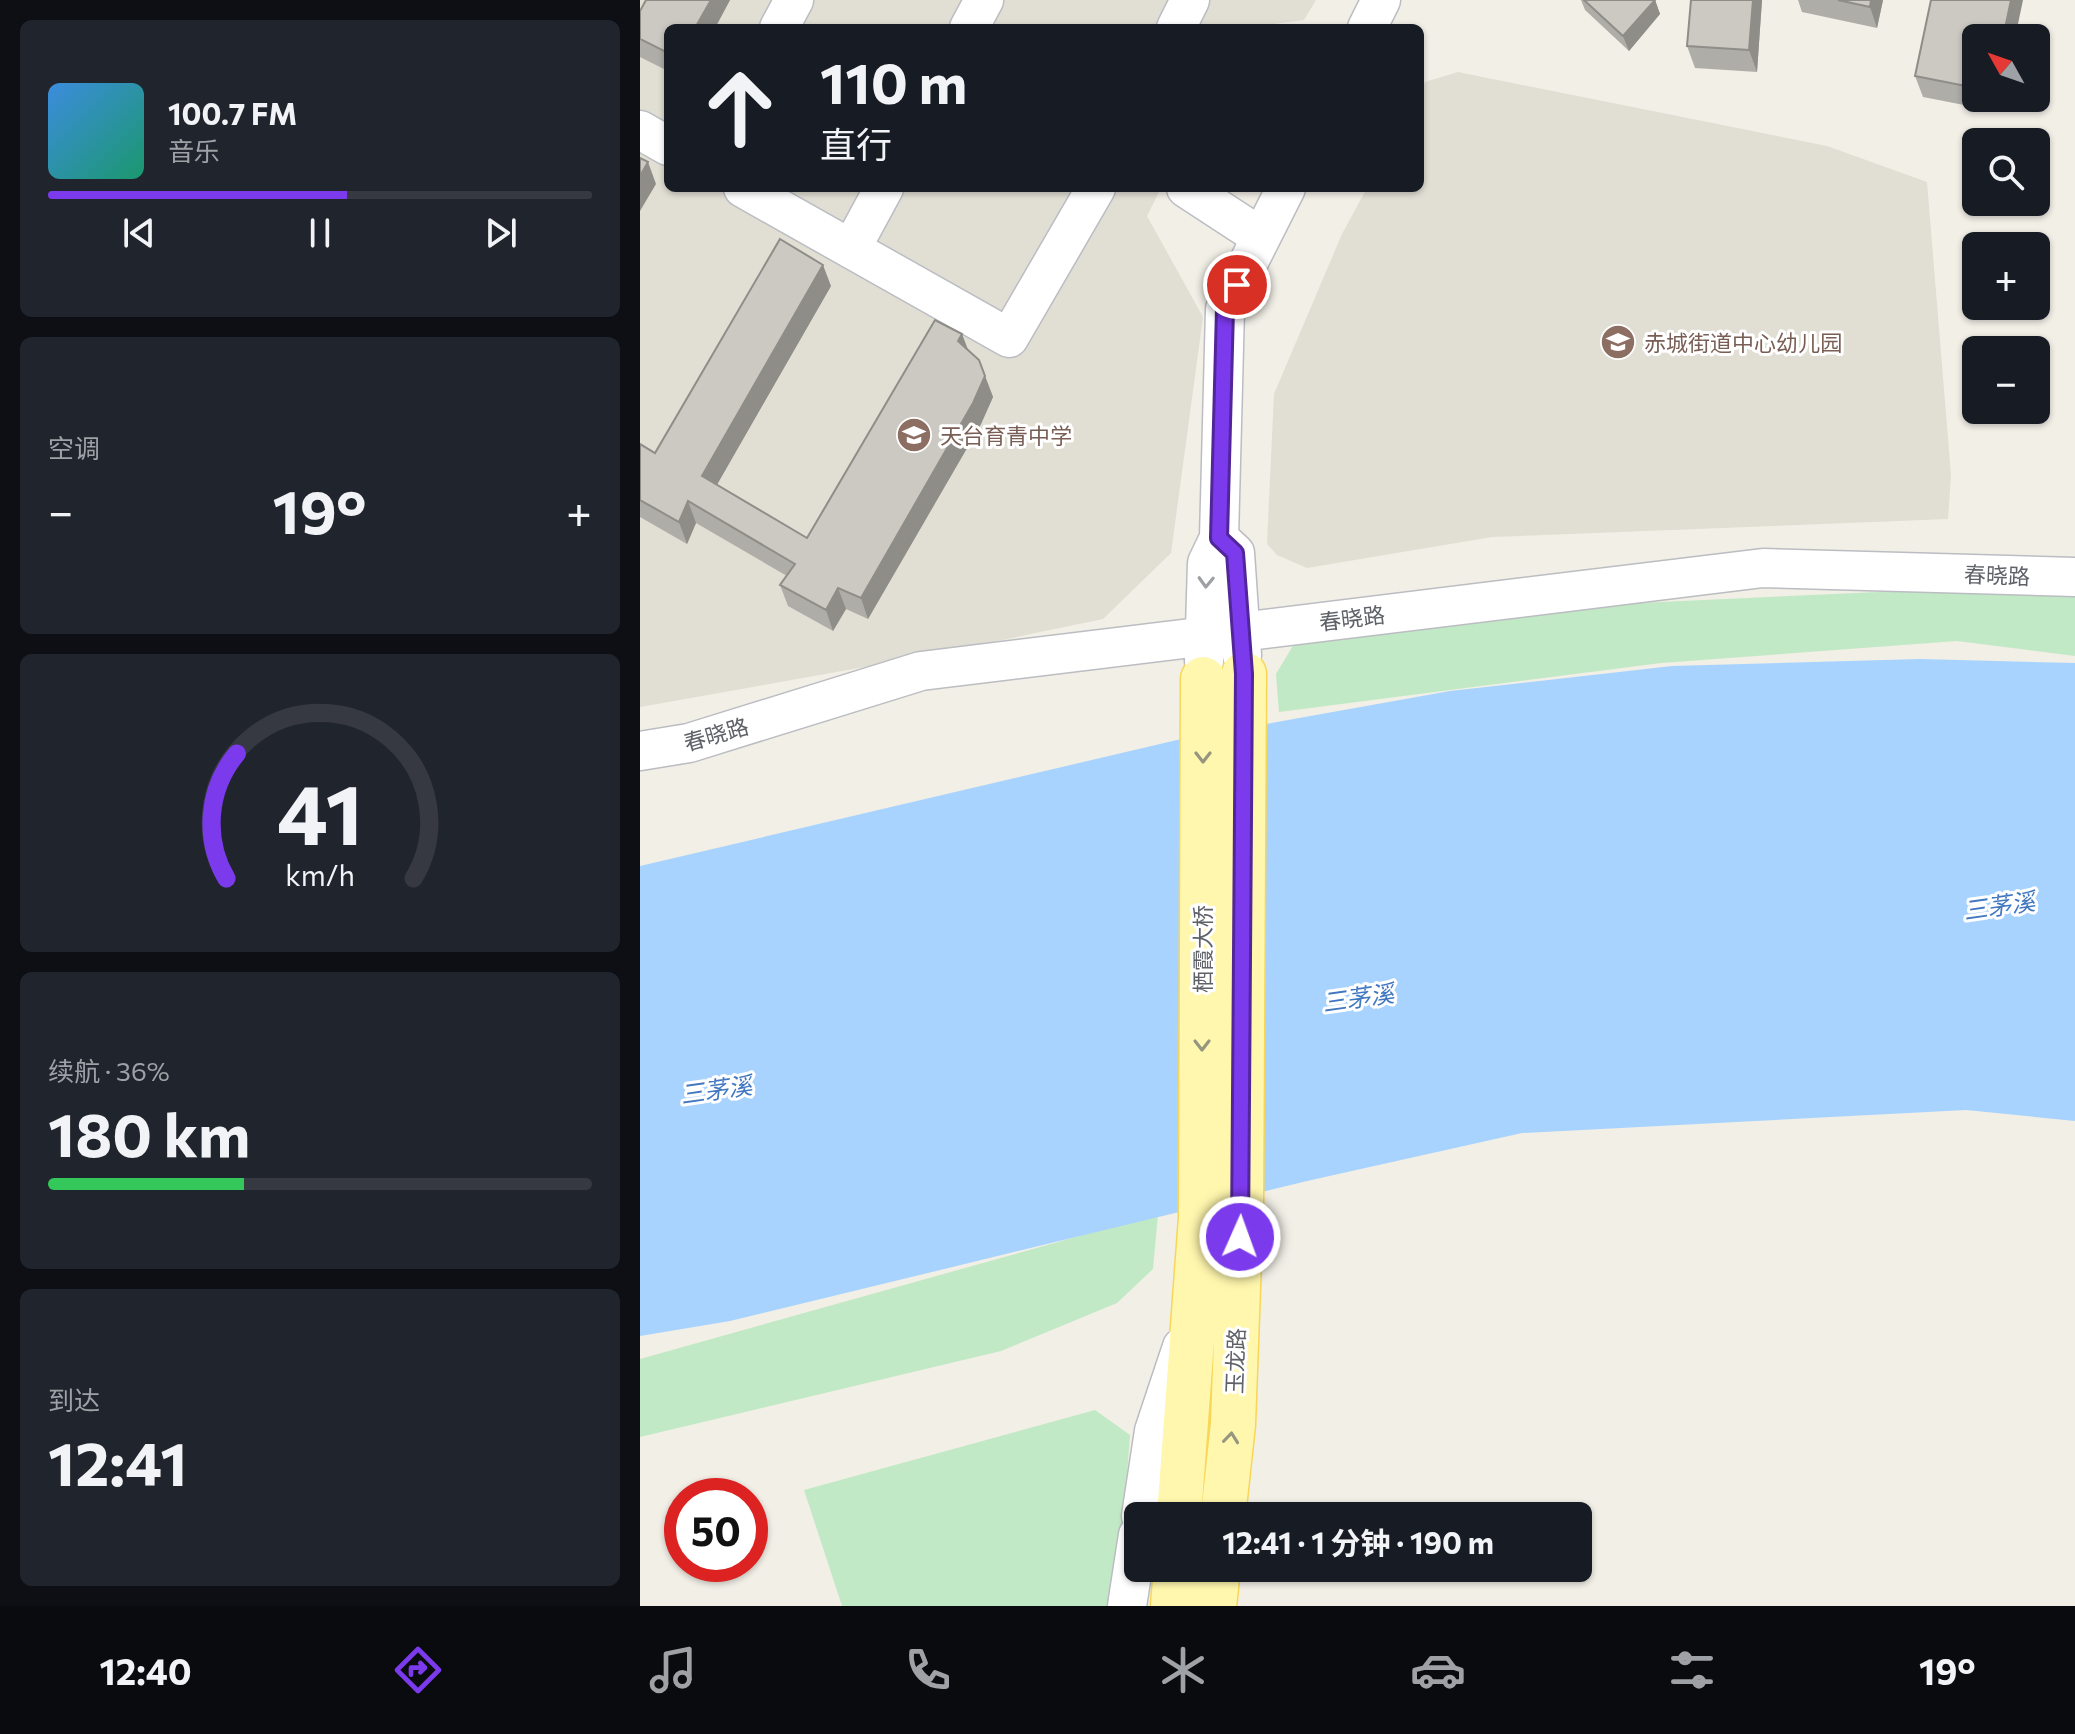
<!DOCTYPE html>
<html lang="zh">
<meta charset="utf-8">
<style>
:root{--surface:#171b24;--page:#20242c;--text:#f1f3f6;--muted:#9ea1a6;--line:#363941;--accent:#7c3aed}
body{margin:0;font-family:Commissioner,"Noto Sans SC",sans-serif;background:var(--page);color:var(--text);height:100vh;display:flex;flex-direction:column;font-size:30px;white-space:nowrap}
*{box-sizing:border-box;margin:0}
p{font-size:26px;color:var(--muted)}
.icon{flex:none;width:44px;height:44px;fill:none;stroke:currentColor;stroke-width:2;stroke-linecap:round;stroke-linejoin:round}
.map{position:relative;flex:1;overflow:hidden}
.side{display:flex;flex-direction:column;gap:20px;padding:20px;background:#0d0f14;width:640px}
.side>*{flex:none}
.guide{position:absolute;left:24px;top:24px;width:760px;height:168px;border-radius:12px;box-shadow:0 2px 6px #0004;background:#171b24;color:var(--text);overflow:hidden}
.needle{width:52px;rotate:310deg}
.tools{position:absolute;left:1322px;top:24px;display:grid;gap:16px}
.tools a{display:grid;place-items:center;width:88px;height:88px;border-radius:12px;background:var(--surface);box-shadow:0 2px 6px #0004;font-size:40px}
.speed{position:absolute;left:24px;top:1478px;display:flex;gap:16px;font-size:40px;font-weight:700;text-align:center}
.speed>*{display:grid;place-content:center;width:104px;height:104px;border-radius:50%;background:var(--surface);box-shadow:0 2px 6px #0004;line-height:1}
.speed .limit{border:12px solid #d22;background:#fff;color:#111}
.pin{position:absolute;display:grid;place-items:center;width:68px;height:68px;color:#fff;margin:-34px;border:4px solid #fff;border-radius:50%;box-shadow:0 2px 8px #0007}
.me{position:absolute;width:88px;margin:-44px;rotate:2deg;stroke-linejoin:round;filter:drop-shadow(0 0 6px #0008)}
.turn{display:flex;align-items:center;gap:28px;height:168px;padding:0 24px;font-size:36px}
.turn .icon{width:104px;height:104px;stroke-width:2.5}
.turn b{display:block;font-size:56px;line-height:68px}
.big{font-size:60px;font-weight:700;line-height:1.1}
.side .widget{flex:1;display:flex;flex-direction:column;justify-content:center;gap:12px;min-width:0;padding:0 28px;border-radius:12px;background:var(--page)}
.side .dial{align-items:center;gap:0}
.dial svg{height:208px;overflow:visible;fill:none;stroke:var(--line);stroke-width:7;stroke-linecap:round;text-anchor:middle}
.dial text{fill:var(--text);stroke:none}
.song{display:flex;align-items:center;gap:24px}
.cover{width:96px;height:96px;border-radius:12px;background:linear-gradient(135deg,hsl(210 70% 55%),hsl(160 70% 35%))}
.played{height:8px;border-radius:4px;background:linear-gradient(90deg,var(--accent) 55%,var(--line) 55%)}
.keys{display:flex;justify-content:space-around;direction:ltr}
.heat{display:flex;justify-content:space-between;align-items:center;font-size:44px;direction:ltr}
.charge{height:12px;border-radius:6px;background:linear-gradient(90deg,#34c759 36%,var(--line) 0)}
.trip{position:absolute;left:484px;top:1502px;width:468px;height:80px;border-radius:12px;background:var(--surface);box-shadow:0 2px 6px #0004;font-weight:700;line-height:80px;text-align:center}
.tab-bar{display:flex;height:128px;justify-content:space-around;align-items:center;background:#090b0e;color:var(--muted)}
.tab-bar .icon{width:56px;height:56px}
.tab-bar .active{color:var(--accent)}
.tab-bar b{font-size:36px;color:var(--text)}
main{display:flex;flex:1;min-height:0}
.map>svg:first-child{display:block}
.education{fill:#e1ded4}
.green{fill:#c2e9c5}
.water{fill:#a8d3ff}
.lines{fill:none;stroke-linecap:round;stroke-linejoin:round}
.minor-casing{stroke:#bbbdc2;stroke-width:41}
.major-casing{stroke:#f8d658;stroke-width:47}
.minor{stroke:#fff;stroke-width:38}
.major{stroke:#fff7ad;stroke-width:44}
.wall{fill:#afada8}
.shaded-wall{fill:#8f8d88}
.building{fill:#ccc9c3;stroke:#8f8d88;stroke-width:2}
.oneway{stroke:#9ea0a4}
.oneway2{stroke:#969680}
.route-casing{stroke:#51269a;stroke-width:20}
.route{stroke:#7c3aed;stroke-width:14}
.labels{text-anchor:middle;dominant-baseline:central;stroke-width:6;stroke-linejoin:round;paint-order:stroke}
.education-label{font-size:22px;fill:#785e54;stroke:#fff;text-anchor:start}
.street-label{font-size:22px;fill:#5e6167;stroke:#fff}
.water-label{font-size:24px;font-style:italic;fill:#4077c0;stroke:#fff}
</style>
<main>
<section class="side">
<div class="widget">
<div class="song"><i class="cover"></i><div><b>100.7 FM</b><p>音乐</p></div></div>
<div class="played"></div>
<div class="keys"><svg class="icon" aria-label="previous" viewBox="0 0 24 24"><path d="M18 5L8 12l10 7zM5 5v14"/></svg><svg class="icon" aria-label="pause" viewBox="0 0 24 24"><path d="M8 5v14M16 5v14"/></svg><svg class="icon" aria-label="next" viewBox="0 0 24 24"><path d="M6 5l10 7-10 7zM19 5v14"/></svg></div>
</div>
<div class="widget"><p>空调</p>
<div class="heat"><a>−</a><b class="big">19°</b><a>+</a></div>
</div>
<div class="widget dial"><svg viewBox="0 0 100 80">
<path d="M14 69A42 42 0 1 1 86 69"/>
<path d="M14 69A42 42 0 0 1 18 21" stroke="#7c3aed"/>
<text x="50" y="56" font-size="32" font-weight="700">41</text>
<text x="50" y="72" font-size="11">km/h</text>
</svg></div>
<div class="widget"><p>续航 · 36%</p><b class="big">180 km</b><div class="charge"></div></div>
<div class="widget"><p>到达</p><b class="big">12:41</b></div>
</section>
<div class="map">
<svg width="1435" height="1606" viewBox="0 0 1435 1606">
<rect width="100%" height="100%" fill="#f1efe6"/>
<path class="education" d="M0,0H676L664,20L603,28H28V188H521L507,216L563,317L531,553L463,619L275,658L0,707Z
M818,72L1187,146L1287,182L1311,475L1308,519L852,537L667,568L637,555L627,544L634,394L702,234L727,188H780V91L785,82Z"/>
<path class="green" d="M1435,583V656L1317,641L1021,663L639,712L636,674L660,634L933,606Z
M518,1214L513,1269L477,1303L361,1351L0,1437V1359Z
M455,1410L490,1435L479,1581L474,1606H202L164,1490Z"/>
<path class="water" d="M1280,659L1435,663V1121L1326,1110L882,1133L667,1181L90,1321L0,1336V866L537,740L810,691L1032,666Z"/>
<g class="lines">
<g class="minor-casing">
<path id="minor" d="M139,28L154,0
M329,28L344,0
M536,28L550,0
M727,28L741,0
M0,130L28,146
M103,188L369,338L456,188
M546,188L621,237
M211,249L244,188
M579,538L585,309L646,188
M564,661L567,563L579,538L595,553L602,655
M0,751L49,743L281,671L1123,568L1435,577
M501,1516L514,1431L542,1347
M487,1606L498,1535"/>
</g>
<g class="major-casing">
<path id="major" d="M539,1516L561,1218L563,679
M583,1516L593,1424L601,1206L604,674
M533,1606L536,1568
M574,1606L578,1568"/>
</g>
<use href="#minor" class="minor"/>
<use href="#major" class="major"/>
</g>
<path class="wall" d="M6,0H90L75,28H28V71L0,57V11Z
M941,0H1015L1020,14L989,51L945,10Z
M1122,0L1117,72L1055,68L1047,46Z
M1158,0H1243L1237,28L1162,12Z
M1336,38V98H1363L1360,112L1283,97L1275,76Z
M191,286L77,484L167,538L322,334L327,350L345,376L353,397L341,424L228,619L206,609L193,631L148,606L140,585L147,576L56,523L47,544L0,517V444L15,453Z"/>
<path class="shaded-wall" d="M71,0H90L75,28H55Z
M1015,0L1020,14L989,51L983,36Z
M1113,0H1122L1117,72L1109,50Z
M1231,0H1243L1237,28L1230,7Z
M1371,0H1383L1375,38H1363Z
M1355,98H1363L1360,112Z
M8,162L16,184L0,211V176Z
M183,265L191,286L70,497L62,476Z
M322,334L330,355L318,341Z
M345,376L353,397L341,424L228,619L221,598Z
M48,501L56,523L47,544L39,522Z
M198,588L206,609L193,631L186,610Z"/>
<path class="building" d="M6,0H71L55,28H28V53L0,39V11Z
M944,0H1015L983,36Z
M1051,0H1113L1109,50L1047,46Z
M1198,0H1231L1230,7Z
M1291,0H1371L1363,38H1336V88L1275,76Z
M0,158L8,162L0,176Z
M140,239L183,265L62,476L167,538L295,320L322,334L318,341L339,360L345,376L333,403L221,598L198,588L186,610L140,585L155,564L48,501L39,522L0,500V444L15,453Z"/>
<defs><path id="oneway-chevron" d="M-2-3.5L2.5 0L-2 3.5" fill="none" stroke-width="1.6" stroke-linecap="round" stroke-linejoin="round" transform="scale(2)"/></defs>
<use class="oneway" href="#oneway-chevron" transform="translate(566 582) rotate(92)"/>
<g class="oneway2">
<use href="#oneway-chevron" transform="translate(563 757) rotate(90)"/>
<use href="#oneway-chevron" transform="translate(562 1045) rotate(90)"/>
<use href="#oneway-chevron" transform="translate(591 1438) rotate(-84)"/>
</g>
<g class="lines">
<g class="route-casing">
<path id="route" d="M597,285L585,309L579,538L595,553L604,674L600,1237"/>
</g>
<use href="#route" class="route"/>
</g>
<defs>
<g id="school-disc" transform="scale(1.8)"><circle r="9.5" fill="#8d6e63" stroke="#fff"/><path d="M0-5L7-2L0 1L-7-2ZM-4 1L0 2.5L4 1V4Q0 6-4 4Z" fill="#fff"/></g>
</defs>
<g fill-rule="evenodd">
<use href="#school-disc" x="978" y="342"/>
<use href="#school-disc" x="274" y="435"/>
</g>
<g class="labels">
<g class="education-label">
<text x="1004" y="342">赤城街道中心幼儿园</text>
<text x="300" y="435">天台育青中学</text>
</g>
<g class="street-label">
<text transform="translate(1357 575) rotate(2)">春晓路</text>
<text transform="translate(712 618) rotate(-7)">春晓路</text>
<text transform="translate(76 734) rotate(-16)">春晓路</text>
<text transform="translate(562 949) rotate(-90)">栖霞大桥</text>
<text transform="translate(595 1361) rotate(-88)">玉龙路</text>
</g>
<g class="water-label">
<text transform="translate(1359 905) rotate(-8)">三茅溪</text>
<text transform="translate(718 997) rotate(-8)">三茅溪</text>
<text transform="translate(76 1089) rotate(-8)">三茅溪</text>
</g>
</g>
</svg>
<div class="tools">
<a><svg class="needle" viewBox="-14 -14 28 28"><path d="M0-13l5 13h-10z" fill="#e53935"/><path d="M0 13l5-13h-10z" fill="#9ea1a6"/></svg></a>
<a><svg class="icon" aria-label="search" viewBox="0 0 24 24"><circle cx="10" cy="10" r="6"/><path d="M15 15l6 6"/></svg></a>
<a>+</a>
<a>−</a>
</div>
<div class="speed"><div class="limit">50</div></div>
<div class="pin" style="left:597px;top:285px;background:#d93025"><svg class="icon" aria-label="arrive" viewBox="0 0 24 24"><path d="M6 21V4h12l-3 4 3 4H6"/></svg></div>
<svg class="me" style="left:600px;top:1237px" viewBox="-20 -20 40 40"><circle r="17" fill="#7c3aed" stroke="#fff" stroke-width="3"/><path d="M0-11L8 9 0 5-8 9z" fill="#fff"/></svg>
<div class="trip">12:41 · 1 分钟 · 190 m</div>
<div class="guide">
<div class="turn"><svg class="icon" aria-label="ahead" viewBox="0 0 24 24"><path d="M12 20V5M6 11l6-6 6 6"/></svg><div><b>110 m</b>直行</div></div>
</div>
</div>
</main>
<nav class="tab-bar">
<b>12:40</b>
<svg class="icon active" aria-label="directions" viewBox="0 0 24 24"><path d="M12 3l9 9-9 9-9-9zM9 14v-3h6M13 9l2 2-2 2"/></svg>
<svg class="icon" aria-label="music" viewBox="0 0 24 24"><path d="M9 18V5l10-2v13"/><circle cx="6" cy="18" r="3"/><circle cx="16" cy="16" r="3"/></svg>
<svg class="icon" aria-label="phone" viewBox="0 0 24 24"><path d="M5 4h4l2 5-3 2q2 4 5 5l2-3 5 2v4C11 20 4 13 5 4z"/></svg>
<svg class="icon" aria-label="climate" viewBox="0 0 24 24"><path d="M12 3v18M4 7l16 10M4 17L20 7"/></svg>
<svg class="icon" aria-label="car" viewBox="0 0 24 24"><path d="M5 17H2v-5l4-1 3-4h7l3 4 3 1v5h-3M9 17h6M6 11h13"/><circle cx="7" cy="17" r="2"/><circle cx="17" cy="17" r="2"/></svg>
<svg class="icon" aria-label="filters" viewBox="0 0 24 24"><path d="M4 7h16M4 17h16"/><circle cx="9" cy="7" r="2"/><circle cx="15" cy="17" r="2"/></svg>
<b>19°</b>
</nav>
